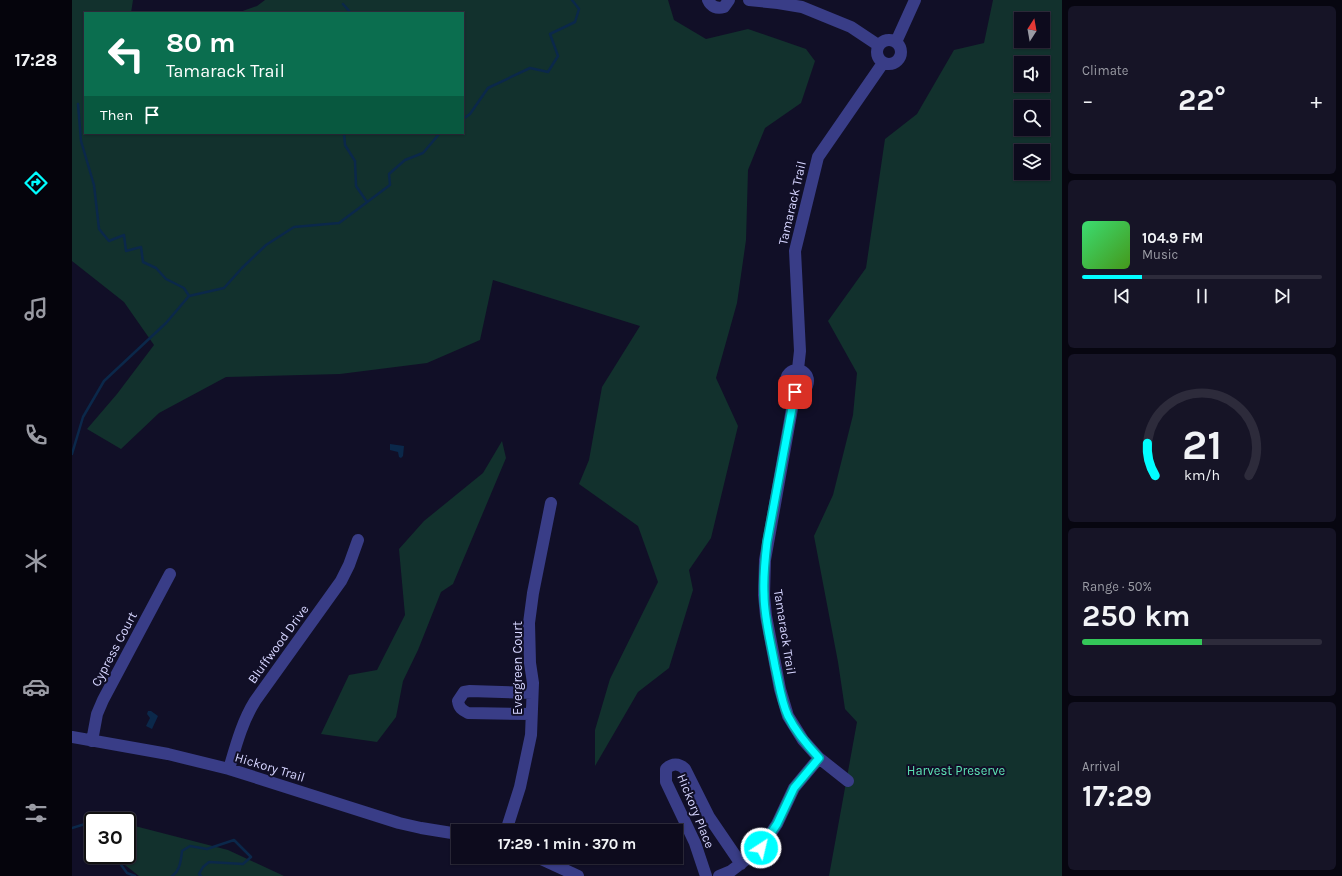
<!DOCTYPE html>
<meta charset="utf-8">
<style>
:root{--surface:#0d0b1d;--page:#161426;--text:#f1f3f6;--muted:#9a9ba4;--line:#2d2b3b;--accent:#01feff}
body{margin:0;font-family:Karla,sans-serif;background:var(--page);color:var(--text);height:100vh;display:flex;flex-direction:column;font-size:15px;white-space:nowrap}
*{box-sizing:border-box;margin:0}
p{font-size:13px;color:var(--muted)}
.icon{flex:none;width:22px;height:22px;fill:none;stroke:currentColor;stroke-width:2;stroke-linecap:round;stroke-linejoin:round}
.map{position:relative;flex:1;overflow:hidden}
.drawer{display:flex;flex-direction:column;gap:6px;padding:6px;background:#070610;width:280px}
.drawer>*{flex:none}
.banner{position:absolute;left:12px;top:12px;width:380px;height:122px;border-radius:0px;box-shadow:0 1px 3px #0004,0 0 0 1px var(--line);background:#0b6e4f;color:#fff;overflow:hidden}
.needle{width:26px;rotate:11deg}
.fabs{position:absolute;left:942px;top:12px;display:grid;gap:8px}
.fabs a{display:grid;place-items:center;width:36px;height:36px;border-radius:0px;background:var(--surface);box-shadow:0 1px 3px #0004,0 0 0 1px var(--line);font-size:20px}
.speed{position:absolute;left:12px;top:812px;display:flex;gap:8px;font-size:20px;font-weight:700;text-align:center}
.speed>*{display:grid;place-content:center;width:52px;height:52px;border-radius:50%;background:var(--surface);box-shadow:0 1px 3px #0004,0 0 0 1px var(--line);line-height:1}
.speed .limit{border:2px solid #111;border-radius:6px;background:#fff;color:#111}
.pin{position:absolute;display:grid;place-items:center;width:34px;height:34px;color:#fff;margin:-17px;border-radius:8px;box-shadow:0 2px 6px #0006}
.me{position:absolute;width:44px;margin:-22px;rotate:35deg;stroke-linejoin:round;filter:drop-shadow(0 0 3px #0008)}
.turn{display:flex;align-items:center;gap:14px;height:84px;padding:0 16px;font-size:18px}
.turn .icon{width:52px;height:52px;stroke-width:2.5}
.turn b{display:block;font-size:28px;line-height:34px}
.then{display:flex;align-items:center;height:38px;padding:0 16px;background:#0003;gap:8px;font-size:15px}
.big{font-size:30px;font-weight:700;line-height:1.1}
.drawer .card{flex:1;display:flex;flex-direction:column;justify-content:center;gap:6px;min-width:0;padding:0 14px;border-radius:6px;background:var(--page)}
.drawer .dial{align-items:center;gap:0}
.dial svg{height:104px;overflow:visible;fill:none;stroke:var(--line);stroke-width:7;stroke-linecap:round;text-anchor:middle}
.dial text{fill:var(--text);stroke:none}
.song{display:flex;align-items:center;gap:12px}
.cover{width:48px;height:48px;border-radius:6px;background:linear-gradient(135deg,hsl(140 70% 55%),hsl(100 70% 35%))}
.played{height:4px;border-radius:2px;background:linear-gradient(90deg,var(--accent) 25%,var(--line) 25%)}
.keys{display:flex;justify-content:space-around;direction:ltr}
.heat{display:flex;justify-content:space-between;align-items:center;font-size:22px;direction:ltr}
.charge{height:6px;border-radius:3px;background:linear-gradient(90deg,#34c759 50%,var(--line) 0)}
.trip{position:absolute;left:379px;top:824px;width:232px;height:40px;border-radius:0px;background:var(--surface);box-shadow:0 1px 3px #0004,0 0 0 1px var(--line);font-weight:700;line-height:40px;text-align:center}
main{display:flex;flex:1;min-height:0}
.menu{display:flex;flex-direction:column;width:72px;justify-content:space-around;align-items:center;background:#05040c;color:var(--muted)}
.menu .icon{width:28px;height:28px}
.menu .selected{color:var(--accent)}
.menu b{font-size:18px;color:var(--text)}
.map>svg:first-child{display:block}
.green{fill:#12312d;fill-rule:evenodd}
.water{fill:#0b284a}
.lines{fill:none;stroke-linecap:round;stroke-linejoin:round}
.stream{stroke:#0b284a;stroke-width:2.5}
.minor{stroke:#393d87;stroke-width:12}
.route-casing{stroke:#01a5a6;stroke-width:10}
.route{stroke:#01feff;stroke-width:7}
.labels{text-anchor:middle;dominant-baseline:central;stroke-width:4;stroke-linejoin:round;paint-order:stroke}
.street-label{font-size:13px;fill:#d6d5ff;stroke:#110f27}
.park-label{font-size:13px;fill:#5de3b4;stroke:#110f27}
</style>
<main>
<nav class="menu">
<b>17:28</b>
<svg class="icon selected" aria-label="directions" viewBox="0 0 24 24"><path d="M12 3l9 9-9 9-9-9zM9 14v-3h6M13 9l2 2-2 2"/></svg>
<svg class="icon" aria-label="music" viewBox="0 0 24 24"><path d="M9 18V5l10-2v13"/><circle cx="6" cy="18" r="3"/><circle cx="16" cy="16" r="3"/></svg>
<svg class="icon" aria-label="phone" viewBox="0 0 24 24"><path d="M5 4h4l2 5-3 2q2 4 5 5l2-3 5 2v4C11 20 4 13 5 4z"/></svg>
<svg class="icon" aria-label="climate" viewBox="0 0 24 24"><path d="M12 3v18M4 7l16 10M4 17L20 7"/></svg>
<svg class="icon" aria-label="car" viewBox="0 0 24 24"><path d="M5 17H2v-5l4-1 3-4h7l3 4 3 1v5h-3M9 17h6M6 11h13"/><circle cx="7" cy="17" r="2"/><circle cx="17" cy="17" r="2"/></svg>
<svg class="icon" aria-label="filters" viewBox="0 0 24 24"><path d="M4 7h16M4 17h16"/><circle cx="9" cy="7" r="2"/><circle cx="15" cy="17" r="2"/></svg>
</nav>
<div class="map">
<svg width="990" height="876" viewBox="0 0 990 876">
<rect width="100%" height="100%" fill="#110f27"/>
<path class="green" d="M0,0H61L59,13H13V133H391V13H165L185,6L193,0H596L602,20L634,39L676,29L734,49L743,61L729,103L693,128L676,170L674,240L665,303L644,378L666,426L639,538L617,570L621,590L597,668L566,692L523,766V730L538,679L586,582L566,526L507,484L517,460L530,387L568,326L421,280L408,340L355,363L268,374L154,377L87,413L49,449L15,429L45,394L82,345L52,302L0,261Z
M921,0H990V876H757L785,722L773,709L766,662L742,536L761,495L781,415L785,373L756,321L794,268L813,139L845,114L882,50L912,43ZM949,19H971V41H949ZM949,63H971V85H949ZM949,107H971V129H949ZM949,151H971V173H949Z
M430,441L434,458L381,584L369,592L346,650L331,681L324,717L305,742L249,734L277,675L305,670L333,615L327,549L352,521L411,473Z
M55,824L156,850L212,876H67L53,865L36,855H55Z"/>
<path class="water" d="M318,444L332,446L331,456L329,458L327,457L326,452L318,450Z
M76,711H79L86,716L80,729L74,726L78,718L75,714Z"/>
<g class="lines">
<path class="stream" d="M271,4L279,13
M6,104L9,141L22,185L27,229L37,241L52,235L54,251L69,247L71,262L84,268L94,279L112,288L117,296
M391,119L398,114L416,88L458,68L476,72L486,56L478,34L503,22L507,9L500,0
M272,133L273,145L283,161L284,186L295,202
M0,454L11,417L32,381L94,323L117,296L152,288L170,268L194,245L222,227L267,223L318,185L317,174L333,160L351,153L368,133
M0,828L13,824L26,813L32,814L36,821
M42,855L55,873L63,876
M100,876C108,871 109,860 110,851L118,846L135,849L162,840L179,857L171,864L137,862L131,867L127,874L129,876"/>
<path class="minor" d="M636,0C639,7 645,9 652,7L657,0
M677,0L706,3L730,7L779,27L806,45
M805 52a12 12 0 1 1 24 0a12 12 0 1 1-24 0Z
M824,42L843,0
M726,369L728,351L723,251L746,157L811,63
M714 381a11 11 0 1 1 22 0a11 11 0 1 1-22 0Z
M723,392L693,560L692,595L694,616L708,689L716,716L731,740L747,758L776,781
M459,714L396,713C390,710 387,708 386,701L392,692L398,691L460,693
M0,737L96,754L157,769L327,823L349,828L386,834
M20,741L25,714L31,700L98,574
M157,769C164,745 170,722 183,701L269,581L277,565L286,540
M434,831L448,787L459,735L461,683L458,663L457,623L461,593L479,503
M465,857L506,876
M634,876L623,843L594,782V769C600,763 607,763 613,769L637,817L669,864
M647,876L659,871L689,848L705,824L722,788L747,758"/>
</g>
<g class="lines">
<g class="route-casing">
<path id="route" d="M689,848L705,824L722,788L747,758C735,745 724,732 716,716C709,701 707,683 703,666C699,643 692,618 692,594C691,576 693,559 695,542L723,392"/>
</g>
<use href="#route" class="route"/>
</g>
<g class="labels">
<g class="street-label">
<text transform="translate(720 203) rotate(-77)">Tamarack Trail</text>
<text transform="translate(713 632) rotate(81)">Tamarack Trail</text>
<text transform="translate(206 644) rotate(-54)">Bluffwood Drive</text>
<text transform="translate(42 649) rotate(-62)">Cypress Court</text>
<text transform="translate(445 668) rotate(-90)">Evergreen Court</text>
<text transform="translate(198 767) rotate(17)">Hickory Trail</text>
<text transform="translate(624 811) rotate(68)">Hickory Place</text>
</g>
<g class="park-label">
<text x="884" y="770">Harvest Preserve</text>
</g>
</g>
</svg>
<div class="fabs">
<a><svg class="needle" viewBox="-14 -14 28 28"><path d="M0-13l5 13h-10z" fill="#e53935"/><path d="M0 13l5-13h-10z" fill="#9a9ba4"/></svg></a>
<a><svg class="icon" aria-label="sound" viewBox="0 0 24 24"><path d="M4 9h4l5-4v14l-5-4H4zM17 9q2 3 0 6"/></svg></a>
<a><svg class="icon" aria-label="search" viewBox="0 0 24 24"><circle cx="10" cy="10" r="6"/><path d="M15 15l6 6"/></svg></a>
<a><svg class="icon" aria-label="layers" viewBox="0 0 24 24"><path d="M12 4l9 5-9 5-9-5zM3 14l9 5 9-5"/></svg></a>
</div>
<div class="speed"><div class="limit">30</div></div>
<div class="pin" style="left:723px;top:392px;background:#d93025"><svg class="icon" aria-label="arrive" viewBox="0 0 24 24"><path d="M6 21V4h12l-3 4 3 4H6"/></svg></div>
<svg class="me" style="left:689px;top:848px" viewBox="-20 -20 40 40"><circle r="17" fill="#01feff" stroke="#fff" stroke-width="3"/><path d="M0-11L8 9 0 5-8 9z" fill="#fff"/></svg>
<div class="trip">17:29 · 1 min · 370 m</div>
<div class="banner">
<div class="turn"><svg class="icon" aria-label="left" viewBox="0 0 24 24"><path d="M17 20v-9H6M10 6l-5 5 5 5"/></svg><div><b>80 m</b>Tamarack Trail</div></div>
<div class="then">Then<svg class="icon" aria-label="arrive" viewBox="0 0 24 24"><path d="M6 21V4h12l-3 4 3 4H6"/></svg></div>
</div>
</div>
<section class="drawer">
<div class="card"><p>Climate</p>
<div class="heat"><a>−</a><b class="big">22°</b><a>+</a></div>
</div>
<div class="card">
<div class="song"><i class="cover"></i><div><b>104.9 FM</b><p>Music</p></div></div>
<div class="played"></div>
<div class="keys"><svg class="icon" aria-label="previous" viewBox="0 0 24 24"><path d="M18 5L8 12l10 7zM5 5v14"/></svg><svg class="icon" aria-label="pause" viewBox="0 0 24 24"><path d="M8 5v14M16 5v14"/></svg><svg class="icon" aria-label="next" viewBox="0 0 24 24"><path d="M6 5l10 7-10 7zM19 5v14"/></svg></div>
</div>
<div class="card dial"><svg viewBox="0 0 100 80">
<path d="M14 69A42 42 0 1 1 86 69"/>
<path d="M14 69A42 42 0 0 1 8 44" stroke="#01feff"/>
<text x="50" y="56" font-size="32" font-weight="700">21</text>
<text x="50" y="72" font-size="11">km/h</text>
</svg></div>
<div class="card"><p>Range · 50%</p><b class="big">250 km</b><div class="charge"></div></div>
<div class="card"><p>Arrival</p><b class="big">17:29</b></div>
</section>
</main>
